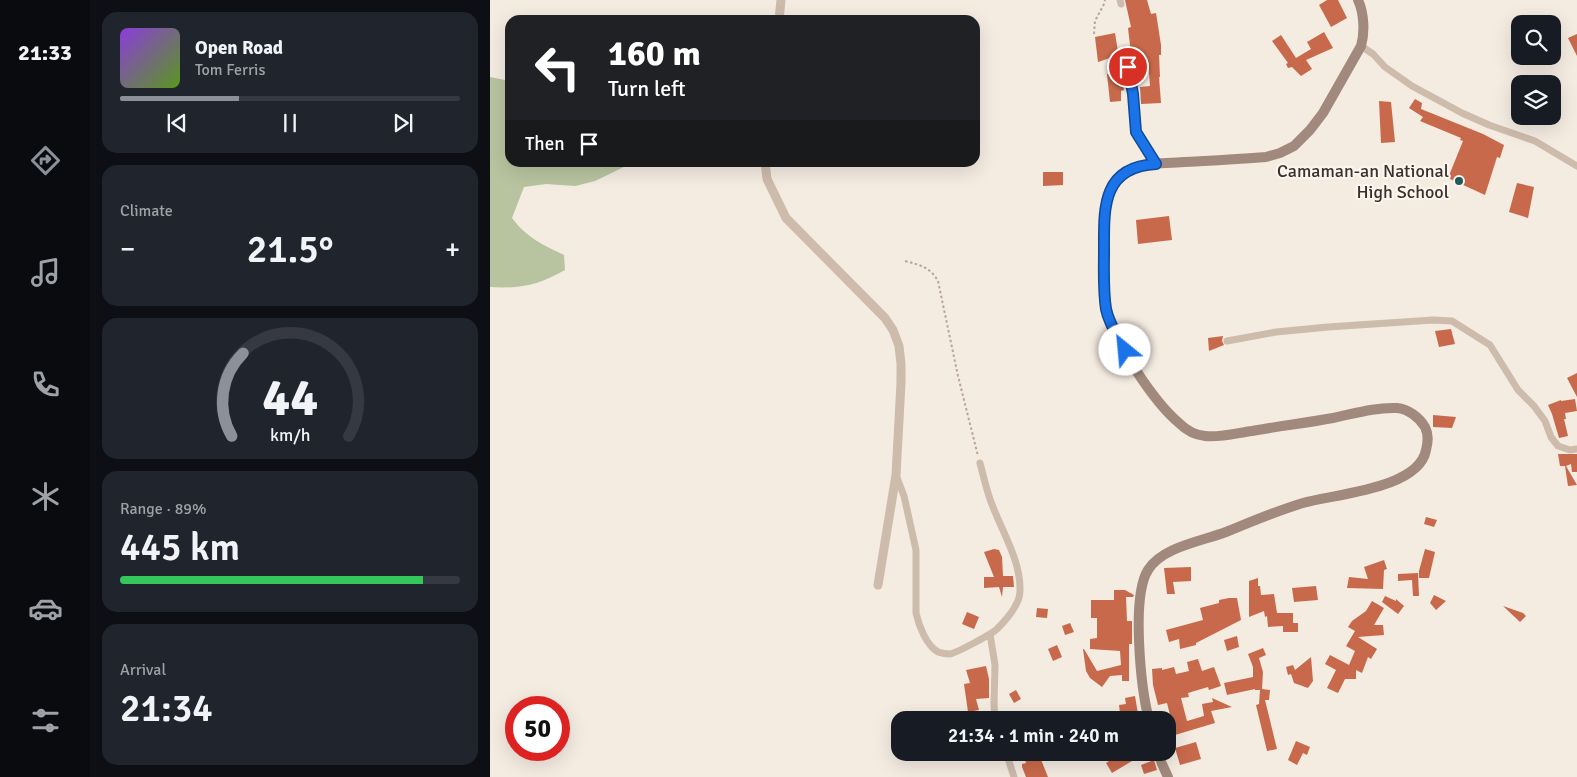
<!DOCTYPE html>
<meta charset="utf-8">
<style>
:root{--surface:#171b24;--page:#20242c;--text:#f1f3f6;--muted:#9ea1a6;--line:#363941;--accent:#8c9099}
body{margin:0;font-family:Signika,sans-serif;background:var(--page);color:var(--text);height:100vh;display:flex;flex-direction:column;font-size:19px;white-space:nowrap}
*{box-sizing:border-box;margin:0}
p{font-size:16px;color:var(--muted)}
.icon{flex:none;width:28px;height:28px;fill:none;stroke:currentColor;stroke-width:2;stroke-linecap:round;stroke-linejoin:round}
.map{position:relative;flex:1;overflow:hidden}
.drawer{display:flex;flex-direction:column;gap:12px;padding:12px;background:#0d0f14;width:400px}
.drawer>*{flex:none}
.top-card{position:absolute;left:15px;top:15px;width:475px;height:152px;border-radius:15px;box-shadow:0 5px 20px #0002;background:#202124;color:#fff;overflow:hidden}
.controls{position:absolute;left:1021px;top:15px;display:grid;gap:10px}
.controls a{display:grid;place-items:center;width:50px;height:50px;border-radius:10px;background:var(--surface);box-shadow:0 5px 20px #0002;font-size:25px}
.speed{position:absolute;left:15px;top:696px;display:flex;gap:10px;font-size:25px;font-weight:700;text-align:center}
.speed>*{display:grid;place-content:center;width:65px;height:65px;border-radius:50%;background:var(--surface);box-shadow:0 5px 20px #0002;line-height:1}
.speed .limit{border:8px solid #d22;background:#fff;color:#111}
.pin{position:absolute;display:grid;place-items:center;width:42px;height:42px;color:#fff;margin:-21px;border:2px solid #fff;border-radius:50%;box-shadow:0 1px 5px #0007}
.me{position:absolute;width:55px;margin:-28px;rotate:332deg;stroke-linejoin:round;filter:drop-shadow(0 0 4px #0008)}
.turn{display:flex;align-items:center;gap:18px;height:105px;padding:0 20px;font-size:22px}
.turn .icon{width:65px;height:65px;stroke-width:2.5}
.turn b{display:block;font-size:35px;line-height:42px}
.then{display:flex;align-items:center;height:48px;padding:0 20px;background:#0003;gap:10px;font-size:19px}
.big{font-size:38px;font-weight:600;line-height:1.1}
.drawer .card{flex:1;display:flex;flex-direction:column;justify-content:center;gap:8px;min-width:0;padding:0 18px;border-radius:15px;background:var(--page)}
.drawer .dial{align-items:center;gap:0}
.dial svg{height:130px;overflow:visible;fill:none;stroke:var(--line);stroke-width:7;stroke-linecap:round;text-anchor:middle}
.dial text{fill:var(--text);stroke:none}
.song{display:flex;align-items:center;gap:15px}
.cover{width:60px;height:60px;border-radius:8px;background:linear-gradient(135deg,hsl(270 70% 55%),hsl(90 70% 35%))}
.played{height:5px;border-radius:2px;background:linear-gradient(90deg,var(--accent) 35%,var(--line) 35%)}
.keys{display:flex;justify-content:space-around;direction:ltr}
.heat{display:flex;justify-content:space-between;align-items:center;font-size:28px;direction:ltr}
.charge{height:8px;border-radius:4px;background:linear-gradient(90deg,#34c759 89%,var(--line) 0)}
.trip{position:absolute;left:401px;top:711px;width:285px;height:50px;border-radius:15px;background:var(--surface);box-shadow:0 5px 20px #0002;font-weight:600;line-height:50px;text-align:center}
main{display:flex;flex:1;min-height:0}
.dock{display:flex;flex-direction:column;width:90px;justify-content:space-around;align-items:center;background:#090b0e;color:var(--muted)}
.dock .icon{width:35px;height:35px}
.dock .active{color:var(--accent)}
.dock b{font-size:22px;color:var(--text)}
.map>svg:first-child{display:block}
.green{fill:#b8c4a0}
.building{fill:#c8694b}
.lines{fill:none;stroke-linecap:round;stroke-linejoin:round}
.path{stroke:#b9a596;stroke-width:2;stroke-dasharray:2.5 2.5;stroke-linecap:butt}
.minor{stroke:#cdbbac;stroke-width:7}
.tertiary{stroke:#cdbbac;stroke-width:9}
.secondary{stroke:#a18a7d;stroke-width:10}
.route-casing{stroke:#114b97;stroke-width:12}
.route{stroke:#1a73e8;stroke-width:9}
.poi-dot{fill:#1f5a5e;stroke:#fbf5ee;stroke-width:2}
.labels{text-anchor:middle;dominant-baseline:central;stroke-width:4.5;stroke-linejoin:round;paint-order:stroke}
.poi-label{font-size:18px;fill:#3b302b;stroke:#fbf5ee;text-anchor:end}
</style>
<main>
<nav class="dock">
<b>21:33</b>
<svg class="icon active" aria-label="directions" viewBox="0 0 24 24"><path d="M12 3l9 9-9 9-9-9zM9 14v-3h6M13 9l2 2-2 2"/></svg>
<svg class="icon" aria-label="music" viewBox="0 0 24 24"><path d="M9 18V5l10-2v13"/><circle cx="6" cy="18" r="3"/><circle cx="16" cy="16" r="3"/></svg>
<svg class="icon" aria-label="phone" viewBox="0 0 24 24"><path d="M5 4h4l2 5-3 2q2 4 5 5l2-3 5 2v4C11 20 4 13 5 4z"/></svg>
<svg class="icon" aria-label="climate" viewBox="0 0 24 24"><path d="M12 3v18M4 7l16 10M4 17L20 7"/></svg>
<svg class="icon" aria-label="car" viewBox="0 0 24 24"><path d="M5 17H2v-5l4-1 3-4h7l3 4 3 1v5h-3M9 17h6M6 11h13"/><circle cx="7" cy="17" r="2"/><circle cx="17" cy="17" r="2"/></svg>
<svg class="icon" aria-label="filters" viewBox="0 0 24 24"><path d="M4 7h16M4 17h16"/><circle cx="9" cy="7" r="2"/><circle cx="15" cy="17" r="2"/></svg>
</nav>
<section class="drawer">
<div class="card">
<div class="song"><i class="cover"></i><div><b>Open Road</b><p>Tom Ferris</p></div></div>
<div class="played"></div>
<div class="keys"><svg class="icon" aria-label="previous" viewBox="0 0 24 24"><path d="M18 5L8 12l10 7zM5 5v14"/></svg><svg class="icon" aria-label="pause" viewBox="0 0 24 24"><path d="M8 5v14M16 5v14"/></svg><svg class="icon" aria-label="next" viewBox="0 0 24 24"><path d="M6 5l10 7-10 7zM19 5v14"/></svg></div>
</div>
<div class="card"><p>Climate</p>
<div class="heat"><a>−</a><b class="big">21.5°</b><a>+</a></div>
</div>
<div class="card dial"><svg viewBox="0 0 100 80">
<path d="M14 69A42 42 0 1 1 86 69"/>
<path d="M14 69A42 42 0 0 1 21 18" stroke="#8c9099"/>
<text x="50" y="56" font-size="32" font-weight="700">44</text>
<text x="50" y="72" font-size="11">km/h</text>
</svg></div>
<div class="card"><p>Range · 89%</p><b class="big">445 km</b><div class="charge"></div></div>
<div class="card"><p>Arrival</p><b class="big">21:34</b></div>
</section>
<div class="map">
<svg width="1087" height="777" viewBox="0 0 1087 777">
<rect width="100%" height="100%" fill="#f4ebe1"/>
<path class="green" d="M0,77L20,81V162L142,163L105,181L85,186L56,184L34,187L22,218C36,237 53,245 74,255L75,270C49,285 30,289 0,287Z"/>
<path class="building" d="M635,0H657L661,14L666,13L671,45V55H669L670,77H669L671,103L651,104L650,87L660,86L658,61L642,62L638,28L641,27Z
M837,0H848L857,18L841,27L829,5Z
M834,32L843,48L816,60L822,69L811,76L802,67L798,68L796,64L798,63L782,41L791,35L806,58L821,49L817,42Z
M625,33L634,90L631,91V101L620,102L617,74H623V57L608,62L605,37Z
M1087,34V56L1078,38Z
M925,99L932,103L931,109L993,134L1014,145L1010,158L1007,157L995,195L958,178L973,141L970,140L971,138L930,121L933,117L919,108Z
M889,101L901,102L905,142L891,143Z
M553,172H573V185L553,186Z
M1027,183L1044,187L1038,218L1019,212Z
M679,216L682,240L648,244L646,220Z
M961,329L965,344L949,347L945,331Z
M733,336L732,341L734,345L719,351L718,338Z
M1087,373V397L1077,378Z
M1085,399L1087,411L1075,413L1076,419H1074L1078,436L1069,438L1062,414L1058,405L1071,400V401Z
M943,415L966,417L962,428L943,427Z
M1068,454H1087V472H1082L1081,464L1076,466L1087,485L1078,486L1075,466H1070Z
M936,517L947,520L944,527L934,524Z
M504,549L509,550L512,557L513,576H523L524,587H513L512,597L509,587L494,588V577H504L494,552Z
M935,549L945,552L939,578H929V571Z
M894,560L897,569L894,570L893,589L857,588L859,577L878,579L874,567Z
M701,567V581L683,582L685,594H677L674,568Z
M928,573L929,596H923L922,580L908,581V574Z
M768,578V586H770L771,595L784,594L787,613H803V623H808V632H793V626L778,627L777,616L775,617L774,611L759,617V581Z
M826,586L828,600L804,602L802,588Z
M624,590H635L644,595L643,597H636L637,621H642V644H639V681H632V675L620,676L612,687L600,678L596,671L593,649H594L607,671L631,665L630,651L600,649V639L607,638V618H601V600H624Z
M944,595L956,601L946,610L940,603Z
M895,596L906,601V599L914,606L908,614L892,602Z
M739,598H747L751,620L706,643V645L690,649L689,639L679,642L676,630L713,620L710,608L729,603V600Z
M882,601L894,608L884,625H893L894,635L868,637L887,649L881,659L878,657L872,673L866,670V679H855L848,693L837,688L846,670L835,664L840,655L859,665L865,651L856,646L865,631L858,627L862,621L876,611Z
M1013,606L1033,613L1036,616L1030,622Z
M547,608L558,609L557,618L546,617Z
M477,612L489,617L484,629L472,624Z
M580,623L584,632L575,635L572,626Z
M747,636L749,647L737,651L734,640Z
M567,645L572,657L563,661L558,649Z
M773,648L776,655L769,658L773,672L772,689L780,690L779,700H775L787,749L777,751L766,705L769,704L770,690H765V689L737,695L734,683L763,677V667L758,654Z
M821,657L823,681L818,688L804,683L801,674L798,675L796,667L803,665L805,670Z
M708,659L712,671L724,667L731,686L719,690L718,687L698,693L699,697L691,698L697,721L714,716L712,704L723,702L722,698L742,707L721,711L725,723L685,735L677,703L668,705L663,685L662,669L672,668V670L684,667L686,674L699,671L697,662Z
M496,666L499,679V698L486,699L489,710L478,712L474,684L480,683L476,670Z
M526,690L531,699L524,703L519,694Z
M645,696L649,720H638L637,711L630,713L629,705L636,704L635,698Z
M806,741L820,747L817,755L813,753L807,765L798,760Z
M706,742L711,759L690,765L685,748Z
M533,752H541L543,760L550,757L558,777H536L532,767V764L536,763Z
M633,752H637L642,761L622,773L616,763Z
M664,760L667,770L654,774L651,765Z"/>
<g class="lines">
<path class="path" d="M604,34L605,21L614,4L615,0
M415,261C430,265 440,267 448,281L468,376L488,456"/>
<path class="minor" d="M630,0L631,4
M871,46L883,54L895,67L922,86L972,113L999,125L1045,141L1087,166
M639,67L643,94L646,132L666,164
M737,341L786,332L838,327L943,320L962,321L1000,345L1028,390L1044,406L1055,421L1061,437L1068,446L1080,450L1087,449
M406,475L414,496L426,550V613C429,626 436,645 448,652C451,653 456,654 460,654C466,653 502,634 507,629C516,620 530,605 530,591C531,562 513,533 503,507C497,493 494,478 490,463
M500,634L505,665L504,704L505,720
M516,752L524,777"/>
<path class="tertiary" d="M289,20L291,0
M275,162L277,179L296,218L395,318L403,330L409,346L411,364V383L406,475L388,585"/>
<path class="secondary" d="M659,720C651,689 641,597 658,570C672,547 712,541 736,532C761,522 786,511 813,503C844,494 929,489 936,450C938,442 939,435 935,427C929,417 918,409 907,408C885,407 863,414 843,418C816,423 789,426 762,431C747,433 730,438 715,436C705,435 696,430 689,423C664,402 624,342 617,311C612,286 614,259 614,234C614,213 614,189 632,175C639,170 651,166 659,164C670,163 683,163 694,162C722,161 749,159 776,157L790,153L804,146L820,130L833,113L871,46C875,32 874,13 868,0
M668,752L672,764L678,777"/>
</g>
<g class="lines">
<g class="route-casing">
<path id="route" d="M635,350C628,337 619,324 616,309C613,290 614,270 614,251C614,209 611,167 666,164L646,132L643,94L638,67"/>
</g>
<use href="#route" class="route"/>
</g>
<circle class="poi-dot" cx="969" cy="181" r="5"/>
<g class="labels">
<g class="poi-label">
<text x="959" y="171">Camaman-an National<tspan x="959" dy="21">High School</tspan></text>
</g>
</g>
</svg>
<div class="controls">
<a><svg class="icon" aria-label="search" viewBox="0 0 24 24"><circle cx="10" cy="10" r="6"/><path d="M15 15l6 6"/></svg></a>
<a><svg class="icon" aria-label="layers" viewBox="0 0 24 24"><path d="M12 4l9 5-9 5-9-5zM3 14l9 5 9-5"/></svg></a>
</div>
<div class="speed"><div class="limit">50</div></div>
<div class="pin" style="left:638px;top:67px;background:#d93025"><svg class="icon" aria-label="arrive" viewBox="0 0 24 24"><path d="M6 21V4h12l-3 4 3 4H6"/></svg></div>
<svg class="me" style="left:635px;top:350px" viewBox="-20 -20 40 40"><circle r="19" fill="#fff"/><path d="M0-13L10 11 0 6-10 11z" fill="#1a73e8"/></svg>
<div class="trip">21:34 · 1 min · 240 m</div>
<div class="top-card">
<div class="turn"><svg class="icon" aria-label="left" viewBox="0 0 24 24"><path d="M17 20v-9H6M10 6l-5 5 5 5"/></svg><div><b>160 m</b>Turn left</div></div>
<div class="then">Then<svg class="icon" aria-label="arrive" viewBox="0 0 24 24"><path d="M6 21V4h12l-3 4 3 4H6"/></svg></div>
</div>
</div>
</main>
